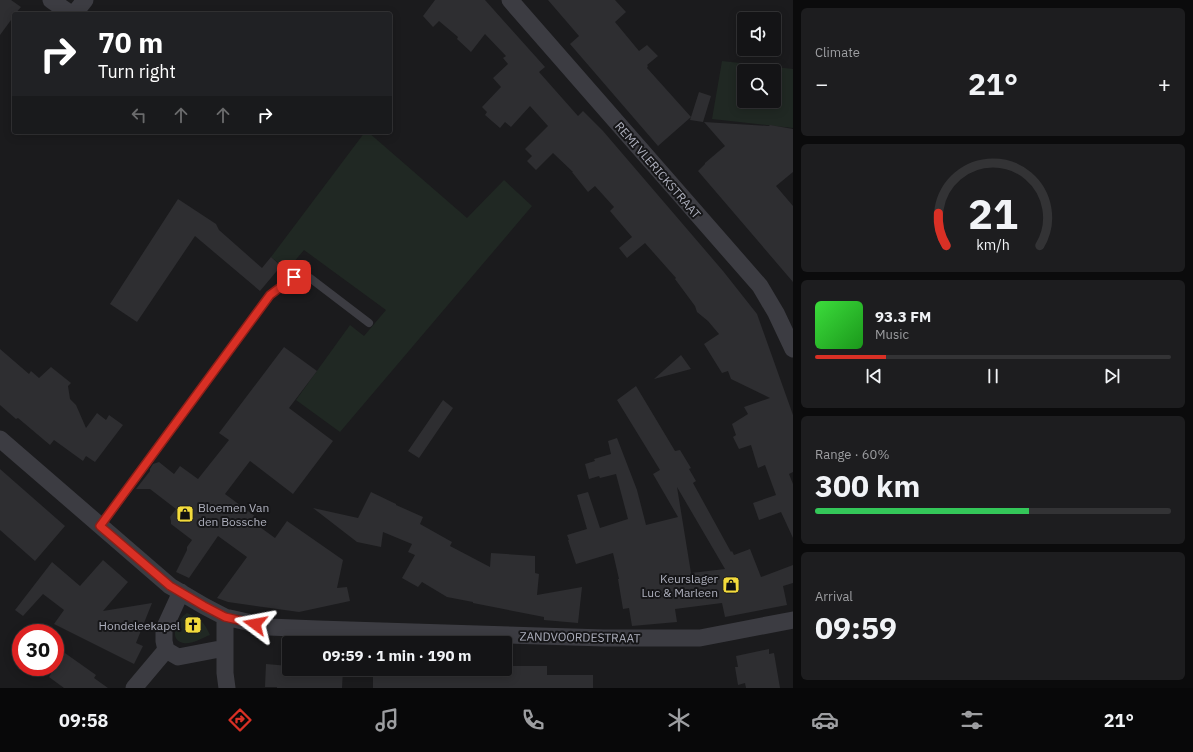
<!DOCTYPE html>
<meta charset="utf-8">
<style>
:root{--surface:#141416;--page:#1d1d1f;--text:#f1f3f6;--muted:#9d9ea1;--line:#333335;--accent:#d93025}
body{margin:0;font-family:"IBM Plex Sans",sans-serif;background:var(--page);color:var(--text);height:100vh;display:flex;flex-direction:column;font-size:15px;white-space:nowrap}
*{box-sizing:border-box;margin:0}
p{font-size:13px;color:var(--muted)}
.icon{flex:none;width:22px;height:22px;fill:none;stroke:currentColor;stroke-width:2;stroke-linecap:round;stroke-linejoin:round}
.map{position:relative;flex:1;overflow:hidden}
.panel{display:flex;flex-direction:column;gap:8px;padding:8px;background:#0b0b0c;width:400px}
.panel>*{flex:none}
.top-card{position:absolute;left:12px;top:12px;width:380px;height:122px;border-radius:4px;box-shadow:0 2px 10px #0003,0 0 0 1px var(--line);background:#202124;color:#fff;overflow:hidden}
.tools{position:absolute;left:737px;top:12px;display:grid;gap:8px}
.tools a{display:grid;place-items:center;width:44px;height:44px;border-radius:4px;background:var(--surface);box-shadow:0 2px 10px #0003,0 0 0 1px var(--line);font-size:20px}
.speed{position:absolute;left:12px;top:624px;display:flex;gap:8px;font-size:20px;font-weight:700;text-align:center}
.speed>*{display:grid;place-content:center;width:52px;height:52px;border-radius:50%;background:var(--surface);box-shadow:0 2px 10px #0003,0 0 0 1px var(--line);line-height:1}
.speed .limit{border:6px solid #d22;background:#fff;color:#111}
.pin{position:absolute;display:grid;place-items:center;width:34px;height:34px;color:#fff;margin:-17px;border-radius:8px;box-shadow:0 2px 6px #0006}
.me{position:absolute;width:44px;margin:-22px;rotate:283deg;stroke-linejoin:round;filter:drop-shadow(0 0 3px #0008)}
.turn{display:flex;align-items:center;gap:14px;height:84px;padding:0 20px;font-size:18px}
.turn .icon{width:52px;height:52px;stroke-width:2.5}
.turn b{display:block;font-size:28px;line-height:34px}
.lanes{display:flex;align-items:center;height:38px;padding:0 20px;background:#0003;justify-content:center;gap:20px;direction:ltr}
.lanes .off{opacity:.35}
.big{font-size:30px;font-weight:700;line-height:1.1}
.panel .card{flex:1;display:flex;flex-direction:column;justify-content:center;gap:6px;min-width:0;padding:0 14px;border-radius:6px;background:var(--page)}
.panel .dial{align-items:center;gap:0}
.dial svg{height:104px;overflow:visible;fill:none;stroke:var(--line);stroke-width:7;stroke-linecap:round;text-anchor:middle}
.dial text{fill:var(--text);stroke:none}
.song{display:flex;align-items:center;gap:12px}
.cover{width:48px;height:48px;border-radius:6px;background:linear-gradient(135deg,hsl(120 70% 55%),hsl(120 70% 35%))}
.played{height:4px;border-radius:2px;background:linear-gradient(90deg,var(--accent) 20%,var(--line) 20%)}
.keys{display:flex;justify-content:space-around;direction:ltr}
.heat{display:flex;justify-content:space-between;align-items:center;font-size:22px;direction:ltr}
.charge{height:6px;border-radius:3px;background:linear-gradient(90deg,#34c759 60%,var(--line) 0)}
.trip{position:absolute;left:282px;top:636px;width:230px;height:40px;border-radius:4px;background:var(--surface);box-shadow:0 2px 10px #0003,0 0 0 1px var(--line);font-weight:700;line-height:40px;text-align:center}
.tabs{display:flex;height:64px;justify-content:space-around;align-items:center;background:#080809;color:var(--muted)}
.tabs .icon{width:28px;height:28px}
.tabs .on{color:var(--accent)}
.tabs b{font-size:18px;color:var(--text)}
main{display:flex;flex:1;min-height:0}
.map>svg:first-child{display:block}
.green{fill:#202823;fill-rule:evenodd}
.building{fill:#2e2e31;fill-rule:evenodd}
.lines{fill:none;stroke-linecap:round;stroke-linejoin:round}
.lane{stroke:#3c3c42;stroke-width:8}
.street{stroke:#3c3c42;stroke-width:17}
.route-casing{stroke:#8d1f18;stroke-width:10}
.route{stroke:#d93025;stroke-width:7}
.labels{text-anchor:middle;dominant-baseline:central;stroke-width:4;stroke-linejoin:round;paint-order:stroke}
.street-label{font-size:12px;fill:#adafbc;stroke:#161618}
.poi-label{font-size:12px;fill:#adafbc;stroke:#161618;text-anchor:end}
</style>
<main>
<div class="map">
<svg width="793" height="688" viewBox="0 0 793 688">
<rect width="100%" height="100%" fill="#1b1b1d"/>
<path class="green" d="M722,61L793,69V128L712,119ZM744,71H774V101H744Z
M365,132H368L467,218L504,180L532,206L340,432L296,400L350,325L364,336L386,310L304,250L287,270L271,257Z
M187,613C200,619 204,621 210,635C202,638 191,645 183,643C167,639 178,618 187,613Z"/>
<path class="building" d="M0,0H11L21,7L15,14H14V16L0,35Z
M435,0H485L545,67L539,72L578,116L583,111L603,131L723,271L757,314L793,415V472L789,474L793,484V538L781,512L759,520L753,503L776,495L765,465L758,468L751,445L739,449L733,437L736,435L732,424L748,414L744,407L770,398L731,379L728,371L722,373L704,344L719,334L708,321L697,312L695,306L675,279L676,278L645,243L627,258L619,248L632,237L610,211L614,207L595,186L588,192L572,172H573L553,153L536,170L527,161L532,156L525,149L548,126L530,106L511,127L505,122L500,128L485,115L487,112L482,107L501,87L493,78L508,64L503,58L506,56L485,34L471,52L457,39L458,37L439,21L433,27L423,16Z
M548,0H615L626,12L615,22L639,51L647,45L658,56L647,65L648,66L647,68L691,117L699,92L711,96L703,122L690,120L691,117L658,146L570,44L579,36Z
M704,122L769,126L770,125L793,129V172L776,186L793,206V282L698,171L705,164V163L725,146Z
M178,199L216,224L219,230L262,268L271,257L281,266L260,291L195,236L137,322L110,304Z
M284,347L317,371L289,408L333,441L293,494L250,461L225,494L256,517L253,522L275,538L287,521L343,560L337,588L347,587L350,601L299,612L228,602L217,598L247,557L218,536L189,578L176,572L187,550V547L192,540L171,524V521L170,517L176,509L150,489H136L150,471V469L153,464L159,462L174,474L180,466L198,479L229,440L219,433Z
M0,349L29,374L31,371L39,378L51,367L71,383L68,386L70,399L76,405L86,428L97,413L106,420L109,415L123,425L95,462L86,456L83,461L54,440L50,445L18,418L16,419L0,405Z
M681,355L691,369L654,379Z
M636,386L675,451L680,450L691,468L689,469L696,481L693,483L731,552L732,551L734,555L750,549L761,577L793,565V583L783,586L787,605L725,617L722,603L675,609L677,622L632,626L629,608L623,609L618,579H619L613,553L576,564L568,540H569L567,535L587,529L577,495L588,492L600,528L628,519L616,474L600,478L599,476L589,479L585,464L595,461L594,459L611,454L608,441L617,438L637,490L646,525L678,517L653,474L660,470L617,400ZM677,487L725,569L691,573Z
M443,400L453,408L419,458L408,451Z
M0,469L65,526L35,561L0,530Z
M371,492L396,504V505L423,517L420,524L452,542L450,546L490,567L491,553L535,556V573L539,574L537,595L582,587L578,623L544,620V617L473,603V602L447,597L422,582L418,587L402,578L415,555L408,552L412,544L383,532L381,547L357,542L313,508L358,518Z
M103,560L128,582L103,611L152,603L136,643L143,646L134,664L54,624L64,610L43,594L23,616L15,610L52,562L80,586Z
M55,646L96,675L94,678L108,688H64L49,677L56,665L55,664Z
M769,649V654L774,653L780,688H746L745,683L738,685L735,667H738L736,656Z
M266,664L289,666V669H343L342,688H277V687H265Z
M512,666H547V675H593V688H373V669H512Z"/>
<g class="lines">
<path class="lane" d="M101,526L270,295L294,277L310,278L369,323"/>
<path class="street" d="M51,0L71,14
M510,0L760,286L776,313L793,349
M74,14L85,0
M0,439L170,586L204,606L225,617L269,627L318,629L604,638H700L793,620
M225,617V673L227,688
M166,650L178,657L225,648
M166,650L164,641V629L181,592
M134,688L166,650"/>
</g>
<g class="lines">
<g class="route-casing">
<path id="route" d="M255,624L225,617L204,606L170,586L100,526L270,295L294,277"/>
</g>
<use href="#route" class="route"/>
</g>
<defs>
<g id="shop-square" transform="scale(0.9)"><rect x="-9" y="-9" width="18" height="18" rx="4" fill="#f3db3c" stroke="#161618"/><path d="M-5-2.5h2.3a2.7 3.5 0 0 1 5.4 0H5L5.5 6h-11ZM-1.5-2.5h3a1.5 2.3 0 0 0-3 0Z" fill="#111"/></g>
<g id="church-square" transform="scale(0.9)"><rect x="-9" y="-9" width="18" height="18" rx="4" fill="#f3db3c" stroke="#161618"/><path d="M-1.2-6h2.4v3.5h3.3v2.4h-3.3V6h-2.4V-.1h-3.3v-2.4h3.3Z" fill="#111"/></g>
</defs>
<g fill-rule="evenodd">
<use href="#shop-square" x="185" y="514"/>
<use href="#shop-square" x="731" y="585"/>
<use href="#church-square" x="193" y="625"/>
</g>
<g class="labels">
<g class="street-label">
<text transform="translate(658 170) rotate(49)">REMI VLERICKSTRAAT</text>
<text transform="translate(580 637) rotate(1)">ZANDVOORDESTRAAT</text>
</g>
<g class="poi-label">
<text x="198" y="507" text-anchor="start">Bloemen Van<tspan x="198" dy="14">den Bossche</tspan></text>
<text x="718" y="578">Keurslager<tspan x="718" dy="14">Luc &amp; Marleen</tspan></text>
<text x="180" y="625">Hondeleekapel</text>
</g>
</g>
</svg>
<div class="tools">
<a><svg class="icon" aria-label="sound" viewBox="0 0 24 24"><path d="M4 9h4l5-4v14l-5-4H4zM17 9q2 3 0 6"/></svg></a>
<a><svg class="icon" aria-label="search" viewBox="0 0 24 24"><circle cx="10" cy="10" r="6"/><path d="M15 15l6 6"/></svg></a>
</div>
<div class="speed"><div class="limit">30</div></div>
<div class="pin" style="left:294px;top:277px;background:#d93025"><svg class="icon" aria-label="arrive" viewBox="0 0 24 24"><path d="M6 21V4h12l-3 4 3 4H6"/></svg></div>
<svg class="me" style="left:255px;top:624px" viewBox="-20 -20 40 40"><path d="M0-17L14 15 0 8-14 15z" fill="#d93025" stroke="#fff" stroke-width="4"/></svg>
<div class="trip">09:59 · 1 min · 190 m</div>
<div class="top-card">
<div class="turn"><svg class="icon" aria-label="right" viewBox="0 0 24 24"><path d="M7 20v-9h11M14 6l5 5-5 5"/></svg><div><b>70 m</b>Turn right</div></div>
<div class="lanes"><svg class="icon off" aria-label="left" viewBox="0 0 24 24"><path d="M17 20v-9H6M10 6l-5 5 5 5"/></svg><svg class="icon off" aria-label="ahead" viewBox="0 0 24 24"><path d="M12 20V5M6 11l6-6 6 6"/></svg><svg class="icon off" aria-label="ahead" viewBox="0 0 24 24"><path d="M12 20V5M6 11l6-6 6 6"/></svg><svg class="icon" aria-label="right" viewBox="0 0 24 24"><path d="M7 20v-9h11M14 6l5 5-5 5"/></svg></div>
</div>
</div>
<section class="panel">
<div class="card"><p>Climate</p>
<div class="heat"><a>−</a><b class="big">21°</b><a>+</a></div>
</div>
<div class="card dial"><svg viewBox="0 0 100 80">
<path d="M14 69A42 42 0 1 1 86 69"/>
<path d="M14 69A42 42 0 0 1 8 44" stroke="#d93025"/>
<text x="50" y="56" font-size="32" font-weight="700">21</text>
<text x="50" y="72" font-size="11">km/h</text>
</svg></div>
<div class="card">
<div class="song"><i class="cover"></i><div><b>93.3 FM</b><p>Music</p></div></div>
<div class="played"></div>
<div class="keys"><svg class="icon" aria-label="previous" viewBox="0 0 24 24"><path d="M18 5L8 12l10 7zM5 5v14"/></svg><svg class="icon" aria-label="pause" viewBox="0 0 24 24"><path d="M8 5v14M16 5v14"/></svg><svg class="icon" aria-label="next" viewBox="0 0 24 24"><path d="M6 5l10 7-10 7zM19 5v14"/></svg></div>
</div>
<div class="card"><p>Range · 60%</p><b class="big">300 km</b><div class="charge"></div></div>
<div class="card"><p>Arrival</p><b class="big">09:59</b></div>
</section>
</main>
<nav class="tabs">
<b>09:58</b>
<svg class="icon on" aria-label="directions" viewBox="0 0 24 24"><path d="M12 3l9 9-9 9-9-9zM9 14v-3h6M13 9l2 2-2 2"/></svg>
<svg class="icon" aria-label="music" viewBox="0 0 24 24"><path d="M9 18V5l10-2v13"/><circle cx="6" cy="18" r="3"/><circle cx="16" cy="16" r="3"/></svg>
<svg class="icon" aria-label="phone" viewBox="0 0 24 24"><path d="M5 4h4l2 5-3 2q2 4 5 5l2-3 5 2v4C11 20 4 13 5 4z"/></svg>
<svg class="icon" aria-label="climate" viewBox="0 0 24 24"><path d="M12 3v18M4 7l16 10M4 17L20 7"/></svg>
<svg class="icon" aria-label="car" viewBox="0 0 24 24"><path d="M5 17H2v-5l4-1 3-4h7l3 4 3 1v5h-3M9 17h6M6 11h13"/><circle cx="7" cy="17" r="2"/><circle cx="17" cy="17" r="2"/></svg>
<svg class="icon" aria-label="filters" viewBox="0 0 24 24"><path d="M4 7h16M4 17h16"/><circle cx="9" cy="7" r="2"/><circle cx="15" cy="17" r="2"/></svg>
<b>21°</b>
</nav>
